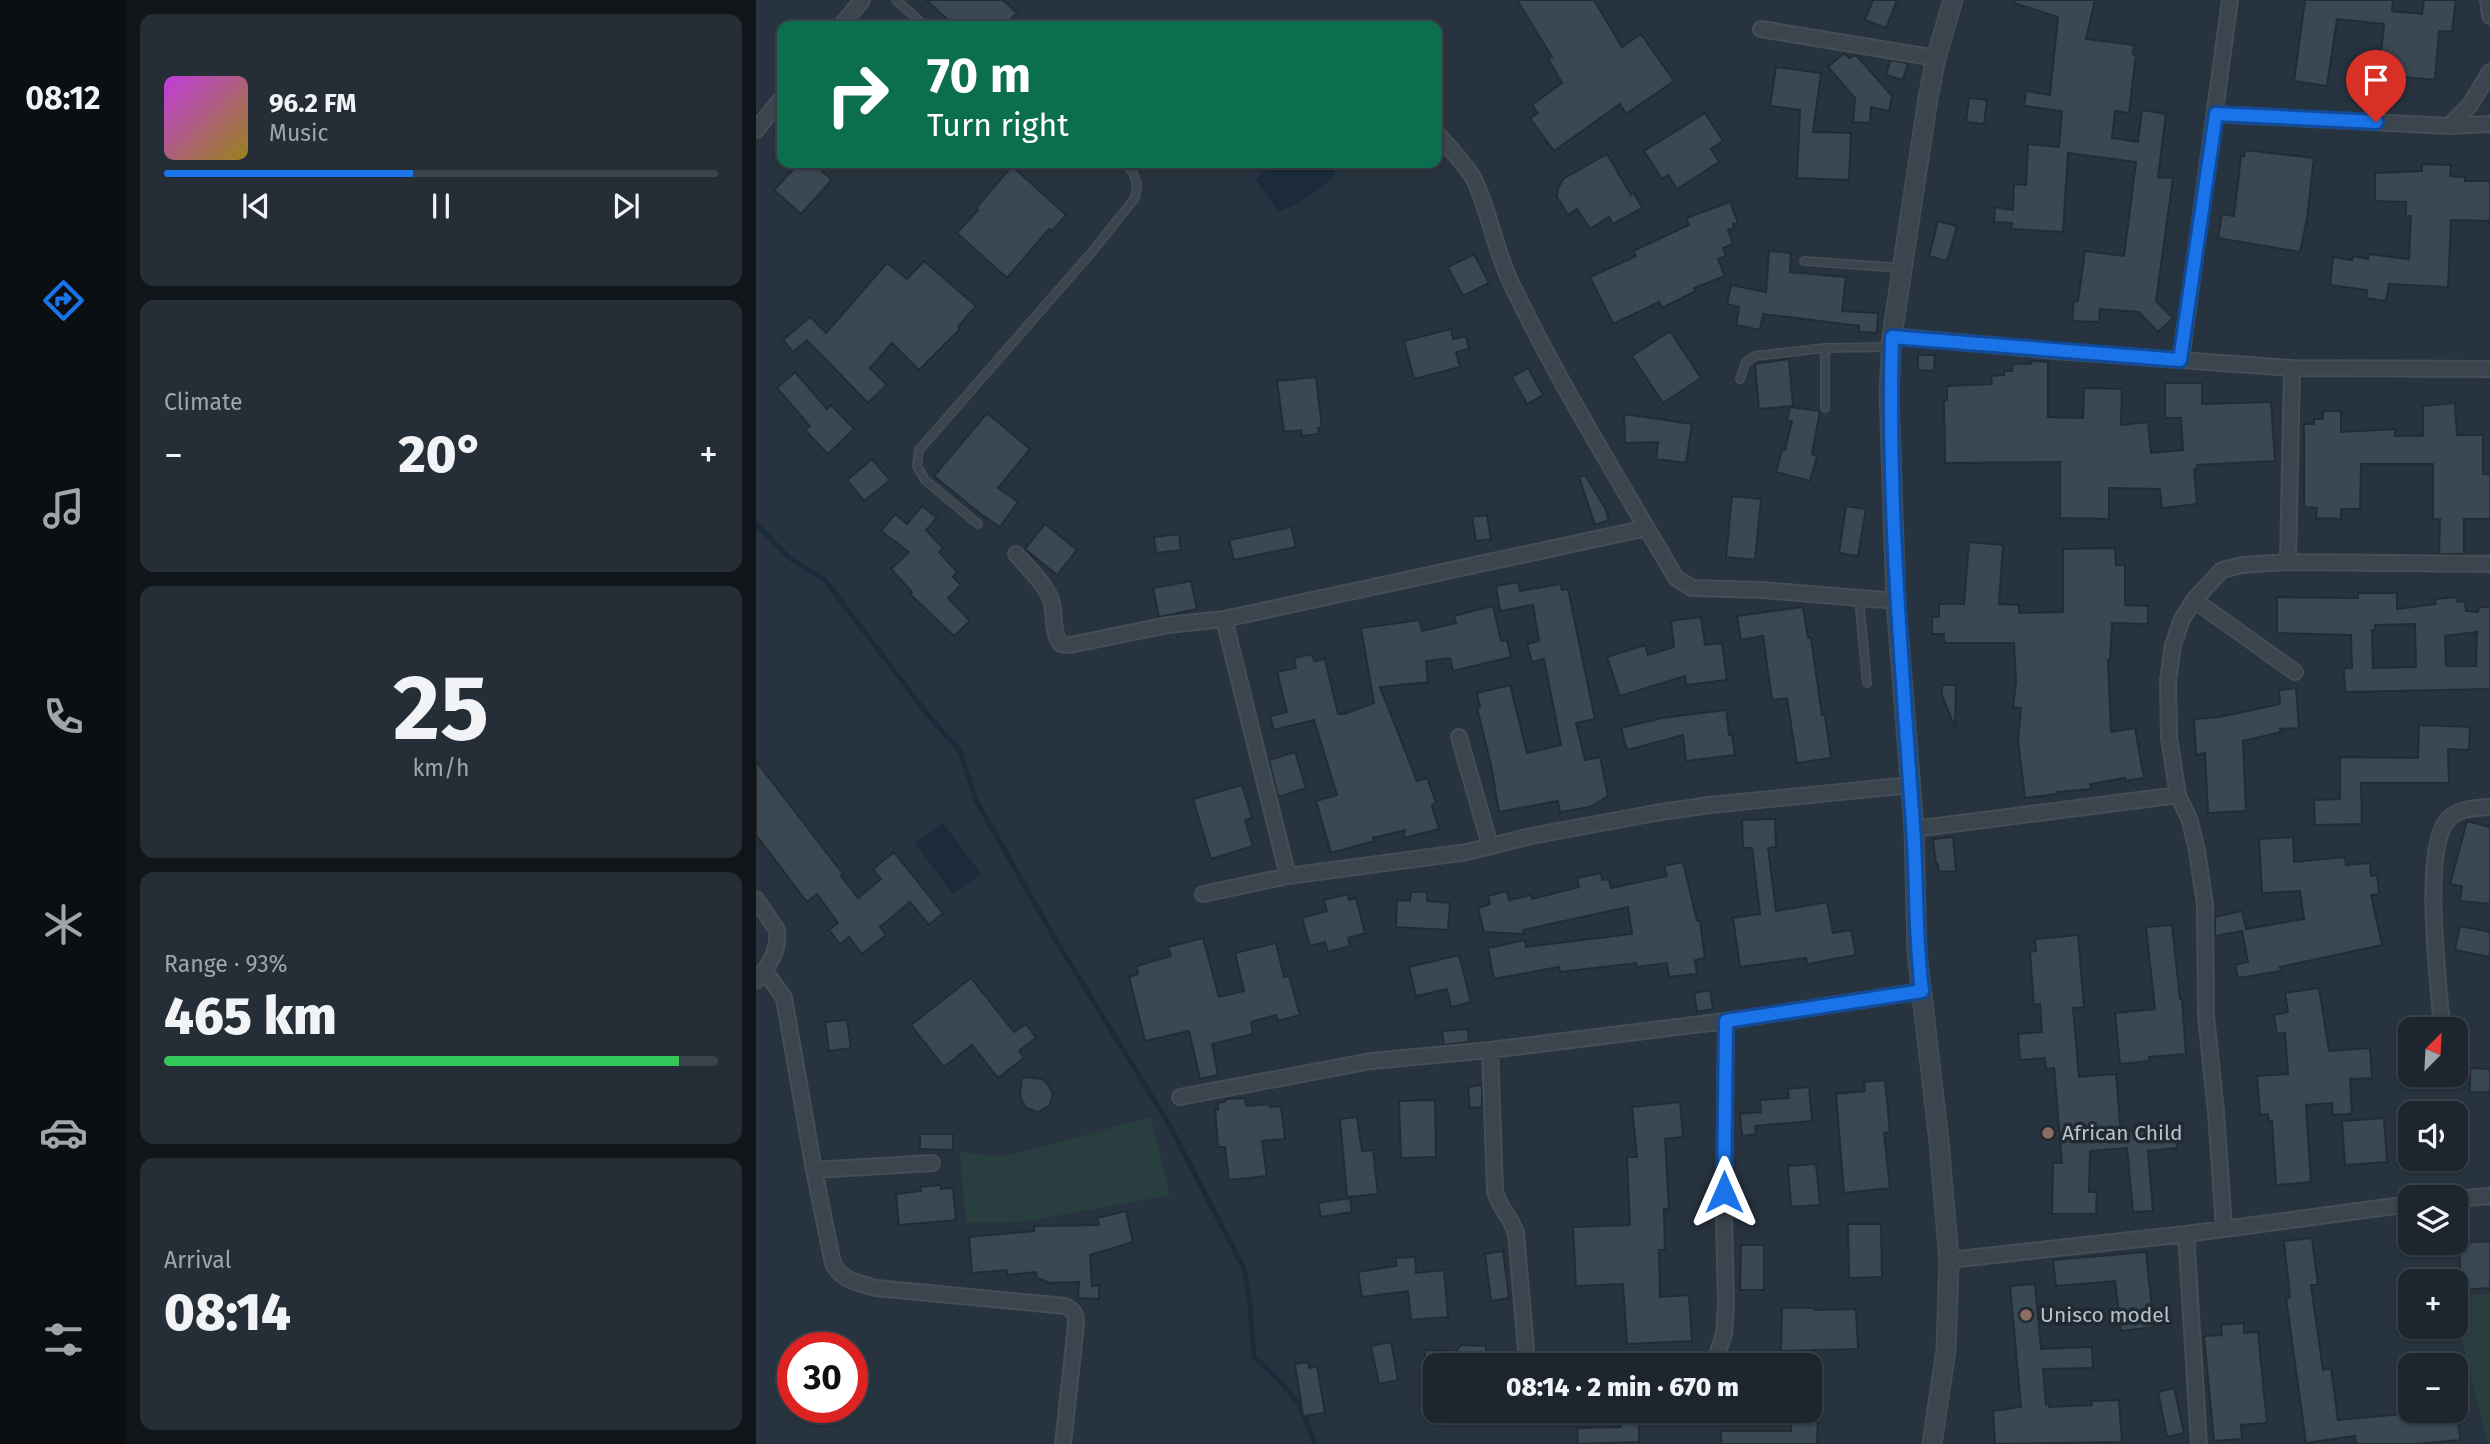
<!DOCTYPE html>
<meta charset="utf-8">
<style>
:root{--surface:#1d262e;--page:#252e36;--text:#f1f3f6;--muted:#a0a5aa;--line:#3b434a;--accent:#1a73e8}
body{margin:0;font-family:"Fira Sans",sans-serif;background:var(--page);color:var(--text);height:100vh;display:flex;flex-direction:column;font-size:26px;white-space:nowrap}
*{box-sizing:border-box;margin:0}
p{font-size:23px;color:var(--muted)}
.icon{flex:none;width:38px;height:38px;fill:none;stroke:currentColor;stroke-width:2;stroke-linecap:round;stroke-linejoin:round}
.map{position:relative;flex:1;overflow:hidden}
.side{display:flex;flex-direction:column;gap:14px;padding:14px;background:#101519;width:630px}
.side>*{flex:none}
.hud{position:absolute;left:21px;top:21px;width:665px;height:147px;border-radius:14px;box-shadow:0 2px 5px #0004,0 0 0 2px var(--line);background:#0b6e4f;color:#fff;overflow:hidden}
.needle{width:46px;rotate:24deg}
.buttons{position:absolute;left:1642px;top:1017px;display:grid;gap:14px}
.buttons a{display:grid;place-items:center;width:70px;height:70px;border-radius:14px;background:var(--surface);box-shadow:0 2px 5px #0004,0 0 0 2px var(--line);font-size:35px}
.speed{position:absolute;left:21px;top:1332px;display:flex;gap:14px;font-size:35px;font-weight:700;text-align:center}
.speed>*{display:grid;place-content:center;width:91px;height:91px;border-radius:50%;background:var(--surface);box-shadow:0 2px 5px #0004,0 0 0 2px var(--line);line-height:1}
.speed .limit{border:10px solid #d22;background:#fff;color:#111}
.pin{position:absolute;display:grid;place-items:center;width:60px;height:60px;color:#fff;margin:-72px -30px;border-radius:50% 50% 50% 0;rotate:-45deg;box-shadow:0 0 7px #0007}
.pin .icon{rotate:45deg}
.me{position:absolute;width:77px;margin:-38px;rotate:0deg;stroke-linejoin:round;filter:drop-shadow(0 0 5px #0008)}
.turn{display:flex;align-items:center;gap:24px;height:147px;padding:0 35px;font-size:32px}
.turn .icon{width:91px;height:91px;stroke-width:2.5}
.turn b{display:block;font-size:49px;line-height:60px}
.big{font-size:52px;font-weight:800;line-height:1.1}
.side .widget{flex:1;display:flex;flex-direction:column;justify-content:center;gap:10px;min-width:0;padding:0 24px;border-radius:14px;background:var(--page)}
.side .dial{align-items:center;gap:0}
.dial b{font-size:91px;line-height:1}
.song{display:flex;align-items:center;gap:21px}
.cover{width:84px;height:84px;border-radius:10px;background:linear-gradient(135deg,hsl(290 70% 55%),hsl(50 70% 35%))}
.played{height:7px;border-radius:4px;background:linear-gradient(90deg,var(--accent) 45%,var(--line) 45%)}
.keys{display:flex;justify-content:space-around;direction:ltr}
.heat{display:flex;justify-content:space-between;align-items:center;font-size:38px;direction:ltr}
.charge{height:10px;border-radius:5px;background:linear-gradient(90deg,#34c759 93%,var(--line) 0)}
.trip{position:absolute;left:667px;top:1353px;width:399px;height:70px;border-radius:14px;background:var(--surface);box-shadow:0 2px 5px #0004,0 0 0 2px var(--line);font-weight:800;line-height:70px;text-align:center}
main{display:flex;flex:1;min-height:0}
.dock{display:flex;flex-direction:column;width:126px;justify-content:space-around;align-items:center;background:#0c0f12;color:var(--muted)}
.dock .icon{width:49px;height:49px}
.dock .active{color:var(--accent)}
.dock b{font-size:32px;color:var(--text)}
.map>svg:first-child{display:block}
.green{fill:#293e3f}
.water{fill:#1b2b3b}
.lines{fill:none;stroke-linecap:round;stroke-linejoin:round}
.stream{stroke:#1b2b3b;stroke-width:5}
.building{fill:#3a4854;stroke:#222c35;stroke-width:2;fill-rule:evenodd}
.service-casing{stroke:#454e57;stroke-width:10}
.minor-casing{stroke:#454e57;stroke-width:18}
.tertiary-casing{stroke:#454e57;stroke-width:21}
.service{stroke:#3b454e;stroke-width:7}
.minor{stroke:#3b454e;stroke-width:14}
.tertiary{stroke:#3b454e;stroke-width:18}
.route-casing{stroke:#114b97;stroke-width:18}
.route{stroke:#1a73e8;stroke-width:12}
.education-dot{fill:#8d6e63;stroke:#202a33;stroke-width:2.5}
.labels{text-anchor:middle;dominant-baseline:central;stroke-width:7;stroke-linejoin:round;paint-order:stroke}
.poi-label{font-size:21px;fill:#b8c0c9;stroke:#202a33;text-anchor:start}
</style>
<main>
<nav class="dock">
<b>08:12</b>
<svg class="icon active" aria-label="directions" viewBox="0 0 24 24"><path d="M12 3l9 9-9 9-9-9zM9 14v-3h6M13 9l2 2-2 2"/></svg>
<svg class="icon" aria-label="music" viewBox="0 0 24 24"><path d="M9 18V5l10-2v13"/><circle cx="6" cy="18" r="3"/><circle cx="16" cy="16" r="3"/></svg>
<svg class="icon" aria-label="phone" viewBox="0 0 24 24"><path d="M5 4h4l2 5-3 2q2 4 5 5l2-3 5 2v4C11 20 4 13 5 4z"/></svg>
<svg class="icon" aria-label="climate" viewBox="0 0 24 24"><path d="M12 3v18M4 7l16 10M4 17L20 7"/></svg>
<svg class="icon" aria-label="car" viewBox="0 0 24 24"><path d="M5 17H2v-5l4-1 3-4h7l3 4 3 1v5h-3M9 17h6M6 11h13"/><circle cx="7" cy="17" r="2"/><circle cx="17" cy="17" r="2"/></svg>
<svg class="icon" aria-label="filters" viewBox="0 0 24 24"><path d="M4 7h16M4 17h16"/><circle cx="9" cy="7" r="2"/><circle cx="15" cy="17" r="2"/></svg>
</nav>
<section class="side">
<div class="widget">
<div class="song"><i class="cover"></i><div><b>96.2 FM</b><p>Music</p></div></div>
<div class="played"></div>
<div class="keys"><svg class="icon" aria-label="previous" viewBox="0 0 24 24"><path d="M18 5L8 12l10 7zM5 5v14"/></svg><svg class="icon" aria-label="pause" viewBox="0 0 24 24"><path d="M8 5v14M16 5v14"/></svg><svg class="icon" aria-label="next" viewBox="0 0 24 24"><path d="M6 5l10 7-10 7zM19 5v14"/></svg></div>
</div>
<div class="widget"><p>Climate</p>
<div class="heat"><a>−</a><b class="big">20°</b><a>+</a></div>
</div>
<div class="widget dial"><b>25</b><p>km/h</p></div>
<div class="widget"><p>Range · 93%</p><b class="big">465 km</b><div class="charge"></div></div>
<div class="widget"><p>Arrival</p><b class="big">08:14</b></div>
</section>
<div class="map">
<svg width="1734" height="1444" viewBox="0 0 1734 1444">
<rect width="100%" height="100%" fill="#27333e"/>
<path class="green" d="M395,1117L414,1195L267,1222L210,1223L204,1152L247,1157Z
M1734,1293V1444H1732L1699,1312V1297Z"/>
<path class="water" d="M520,163H581L578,177L542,204L522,211L499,179Z
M187,823L225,874L197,894L159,843Z"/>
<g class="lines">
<path class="stream" d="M0,524L32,557L69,580L172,715L204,751L220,800L301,942L414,1126L488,1269L494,1304L498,1357L522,1379L544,1405L559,1444"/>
</g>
<path class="building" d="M170,0H247L261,13L248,26H199Z
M761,0H838L866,47L885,34L918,81L870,114L864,104L798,151L774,118L782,113L776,105L806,83L792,59L796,57Z
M1117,0H1141L1130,28L1109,20Z
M1259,0H1339L1330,39L1378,45L1377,54L1380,55L1373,113L1359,111L1356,138L1382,142L1386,110L1410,114L1402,177L1417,178L1400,301L1417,318L1402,332L1383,312L1344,309L1343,322L1316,321L1318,301H1322L1329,251L1368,256L1380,162L1312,153L1307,232L1255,229L1256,223L1238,222L1239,207L1257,210L1258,184L1270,185L1272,144L1303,147L1306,111L1268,106L1270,91L1294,95L1302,17L1258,3Z
M1549,0H1637L1636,11L1666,14L1668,0H1700L1696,32L1683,31L1679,80L1623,75L1628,24L1581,19L1571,86L1538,81Z
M1088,53L1093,58L1100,55L1136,96L1133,111L1115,107L1114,123L1097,122L1099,98L1072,67Z
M1135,60L1152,63L1147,80L1130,75Z
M1020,67L1065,73L1057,132L1095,133L1093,180L1041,178L1044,110L1014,106Z
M1213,98L1231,100L1228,124L1210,122Z
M949,113L967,141L955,149L963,162L921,189L912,175L906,179L888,151Z
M1489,150L1558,158L1551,219L1544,252L1462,238L1466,214L1478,216L1485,156H1488Z
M851,154L875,195L878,193L886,208L857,224L853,217L834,229L821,209L812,215L801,197L802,189L807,179Z
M43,163H57L76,180L45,214L18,190Z
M1666,164L1695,165L1694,176L1709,177V181H1734V221L1695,220L1692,287L1633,284L1630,301L1610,298L1611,290L1574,285L1577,257L1596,260L1597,256L1612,259L1613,254L1653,259L1655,216H1650V202L1619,201V173L1666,171Z
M256,166L310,215L296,231L293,229L251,278L201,233L222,210L220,208Z
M974,202L982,223L977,224L978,228L972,230L977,244L967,248L970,256L962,259L969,276L938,288L940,291L906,308L903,302L857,324L834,277L880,256L877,251L933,225L930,218Z
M1182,221L1201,226L1191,261L1173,256Z
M1013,251L1035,253L1034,272L1090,277L1086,311L1122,313L1121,333L1103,332V326L1007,314L1004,330L980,325L983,307L971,304L975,285L1010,292Z
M718,254L733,283L707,296L692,267Z
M168,261L220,306L202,327L204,329L163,370L136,343L114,368L131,385L112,403L51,340L37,352L27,340L54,317L70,333L131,263L151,279Z
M695,329L697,339L710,336L713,349L700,352L704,367L658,379L648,341Z
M914,331L945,378L907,403L876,356Z
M1162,355H1179L1178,371L1162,370Z
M1033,359L1037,406L1003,409L999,364Z
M1275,361L1292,362V417L1327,418L1328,388L1366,389L1365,425L1392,422L1395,453L1427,450L1425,418H1409V383H1446V404L1515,402L1519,461L1441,465V469H1438L1441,504L1406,508L1404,489L1353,488V519L1304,518V462L1189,463L1188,400H1191V386L1236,384L1235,376L1248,375V371H1256L1257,364H1275Z
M772,368L787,395L771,404L756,377Z
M39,372L71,409L75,405L98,429L72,454L49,430L54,426L21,388Z
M560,377L566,428H562L563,434L546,436L545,430L528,432L521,381Z
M1699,403L1701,435H1727V474H1734V519H1708V554H1683L1684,519H1677V464H1605L1604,509H1585V519L1560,518L1561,508L1548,507V424H1558V419H1567V411H1585V432L1639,429V436H1667V406Z
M1034,407L1064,411L1056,454L1061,456L1054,481L1020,472L1026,450H1029L1036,421H1031Z
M231,413L274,449L242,488L262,502L244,527L222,512L178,476Z
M868,414L936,424L930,463L900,459L902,442L869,443Z
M116,459L134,480L108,501L91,480Z
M829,475L849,508L853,520L839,525L823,477Z
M976,496L1005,499L999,560L970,557Z
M166,506L181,518L170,530L187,548L183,552L201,572L197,577L205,585L192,598L214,621L198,636L154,594L156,592L135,569L153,552L125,531L139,514L151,524Z
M1090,506L1110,509L1102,556L1083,553Z
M731,515L735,539L720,541L716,517Z
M289,524L321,550L301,575L269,549Z
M535,527L540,547L478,560L473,540Z
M423,534L425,550L400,553L398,537Z
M1213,542L1247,545L1243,604L1263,605V613L1307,612V549L1359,548L1360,565H1369V605L1392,606V624L1356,623L1354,660H1352L1355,732L1379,728L1388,778L1369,781V778L1334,784L1335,789L1301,792V794L1269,798L1262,740L1265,708L1257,707L1260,682L1258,643H1188V634H1176V617H1183V604H1208Z
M435,581L441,609L403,617L397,588Z
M762,582L764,591L805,584L806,590L812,589L839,719L820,723L829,760L844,757L852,796L834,807L804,812L802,801L743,812L735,765L721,708L724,707L721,693L754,685L771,753L805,745L788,659L776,662L771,644L783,641L777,605L744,611L740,586Z
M1602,593H1641V609L1680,604L1679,599L1700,597L1701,602L1709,601L1710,611L1722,612L1723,607H1734V689L1589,692L1588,668H1596L1595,635L1521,633V597L1592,598H1602ZM1659,624L1660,667L1617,668L1616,630H1619V625ZM1721,632L1720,666H1690L1689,636Z
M737,606L745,641L751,640L755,657L697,671L694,658L670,661L672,682L624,687L661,781L671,778L680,802L676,806L683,829L648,838L649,830L617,838L618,841L575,853L560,801L581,795L558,720L518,730L514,716L531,712L521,672L540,668L538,658L556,654L558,661L569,659L582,714H588L618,703L605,628L664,620L666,631L700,623L698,616Z
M1047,607L1052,638H1055L1066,715H1069L1075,758L1041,763L1031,698L1016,700L1007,636L985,640L981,616Z
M945,617L949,645L966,643L971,680L930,685L929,676L864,696L851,657L889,645L892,655L918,647L915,621Z
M1186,685H1200L1199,728L1186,695Z
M1540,688L1543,728L1524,729L1525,732L1487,741L1490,811L1452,813L1449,753L1440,755L1438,719L1464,717L1524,704L1523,690Z
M970,710L973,735H976L979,755L930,761L927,735L871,750L865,728L906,718Z
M1663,725L1714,727L1713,750L1692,749L1693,783H1605L1606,824L1559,825L1558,800L1584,799V757L1662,758Z
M539,752L550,788L522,797L513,760Z
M0,761L87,874L85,876L102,898L125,879L117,869L138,852L187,913L173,925L154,902L124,927L130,935L106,954L93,937L84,944L73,930L82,923L61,894L51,902L0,835Z
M486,785L496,818L489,820L497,846L455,859L437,799Z
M1019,819L1020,847L1012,848L1020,911L1071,902L1077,933L1095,930L1100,955L1051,964L1050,958L984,967L977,918L1004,914L996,848H987L986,820Z
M1711,821L1734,827V904L1704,901L1706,886L1694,884Z
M1197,837L1200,871L1183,872L1182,864H1180L1177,839Z
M1537,837L1538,862L1589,857L1590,865L1614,863L1615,876L1621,875L1623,894L1615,895L1626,945L1524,967L1525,971L1482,978L1479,965L1492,962L1486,931L1459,936V917L1486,911L1490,929L1548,919L1544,891L1506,893L1503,839Z
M927,862L941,921H944L949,958L939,960L941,974L913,977L911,963L881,967L880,963L804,972L803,967L738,979L732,948L769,940L770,947L876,934L872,907L767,930L768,934L728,932L722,908L734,904L732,896L751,891L753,900L775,895L776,899L823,887L821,878L845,873L846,880L853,879L855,888L911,876L908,866Z
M655,892H671V901L694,903L692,930L640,927L641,900L654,901Z
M592,894L593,900L600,898L609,933L592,938L594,946L572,952L569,942L554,946L546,918L571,911L568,900Z
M1416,925L1424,999H1426L1430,1054L1393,1057L1394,1061L1364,1064L1359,1013L1399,1009L1390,927Z
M1704,926L1734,932V957L1699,950Z
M1322,935L1328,1007L1317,1008L1323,1077L1360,1074L1365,1133L1419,1127L1421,1148L1392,1151L1397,1211L1377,1212L1371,1148L1334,1151L1333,1192H1341L1340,1214H1296L1297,1163H1306L1298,1068L1290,1069L1289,1058L1264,1060L1262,1034L1286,1032L1284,1004L1278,1005L1274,952L1280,951L1279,939Z
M447,938L463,997L488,991L479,953L520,943L528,977L533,976L544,1015L522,1021L520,1015L495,1022L497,1034L456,1044L462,1075L444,1079L433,1031L389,1041L373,977L382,974L380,966L415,956L412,947Z
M703,955L715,1002L695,1007L691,989L660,996L653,967Z
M215,978L258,1032L270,1024L280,1038L263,1051L268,1058L242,1078L216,1045L188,1067L155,1025Z
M1563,988L1573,1051L1614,1048L1616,1078L1594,1079L1596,1114L1577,1115L1576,1103L1550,1105L1555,1182L1520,1185L1516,1121H1513L1512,1114L1504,1115L1501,1076L1532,1074L1529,1033L1521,1034L1518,1015L1532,1012L1529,993Z
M954,990L957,1009L941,1012L938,993Z
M91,1020L95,1048L73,1051L69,1022Z
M712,1029L713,1042L688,1045L686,1031Z
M1714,1068L1734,1069V1092H1714Z
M266,1077L286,1079L291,1083L297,1094L293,1106L282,1112L270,1108L264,1096Z
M1129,1080L1134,1132L1128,1133L1134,1188L1088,1193L1080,1094L1109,1091L1108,1082Z
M726,1085V1107L714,1108L712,1087Z
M1053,1087L1056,1121L999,1126L1000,1134L986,1136L984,1114L1005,1112L1004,1100L1033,1098L1032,1089Z
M489,1098L490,1106L513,1104L514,1107L525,1106L529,1139L506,1141L511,1176L473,1180L469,1147H462L459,1109H462V1103L469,1102V1099Z
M679,1100L680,1157L645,1158L643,1101Z
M924,1102L927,1137L909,1139L913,1209H908L909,1250H903L904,1297L933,1295L936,1341L871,1344L867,1284L820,1286L817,1227L874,1225L871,1157H881L876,1107Z
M601,1117L606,1151L617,1150L622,1194L591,1197L584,1119Z
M1628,1118L1631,1162L1589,1165L1586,1121Z
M164,1134H197V1150L164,1149Z
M1060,1164L1064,1205L1035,1207L1032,1166Z
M185,1185V1189L197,1188L200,1220L143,1225L140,1194L165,1191L164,1187Z
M594,1198L596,1212L565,1217L562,1203Z
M370,1211L377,1242L334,1255L336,1286L343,1285V1299L322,1298L323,1282L294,1283L281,1278L280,1272L251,1275V1270L216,1273L213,1237L278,1231V1226L343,1225L341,1218Z
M1092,1224H1125L1126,1277L1093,1278Z
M1556,1238L1562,1285H1555L1567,1370L1575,1368L1582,1420L1701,1409L1704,1440L1660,1444H1600L1599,1436L1550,1443L1530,1298H1534L1528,1241Z
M1734,1241V1288L1705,1290L1703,1243Z
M985,1245H1008V1290H984Z
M747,1251L753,1298L735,1301L729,1254Z
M1390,1252L1398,1327L1365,1331L1359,1281L1300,1286L1297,1260Z
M659,1257L660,1273L688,1270L692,1317L655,1320L652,1291L606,1297L602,1272L640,1266V1258Z
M1279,1284L1285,1349L1336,1347L1337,1368L1287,1369L1290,1404H1293V1407L1336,1405L1335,1401L1363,1400L1366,1442L1239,1444L1237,1411L1265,1407L1254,1286Z
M1026,1308H1058V1310L1100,1309L1102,1349L1025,1351Z
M1488,1323V1333L1502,1332L1511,1423L1485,1425L1486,1439L1458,1441L1448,1336L1466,1335L1465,1325Z
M635,1342L642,1380L623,1384L615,1346Z
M705,1345L730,1346V1365H669V1350L701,1351Z
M552,1362L553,1368L561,1366L569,1413L547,1416L539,1364Z
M1418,1388L1428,1433L1411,1437L1402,1392Z
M865,1410H883V1442L822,1444L821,1428L865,1427Z
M1035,1410H1062L1061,1444H965V1431H1035Z"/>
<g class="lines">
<g class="service-casing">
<path id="service" d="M140,0L169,26
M1048,261L1145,268
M984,379L990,362L999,356L1069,348L1133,347
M1069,408V348
M222,524L169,480L161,466L163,450L335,253L379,198L381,184L376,171L367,163
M1103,598L1111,683"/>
</g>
<g class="minor-casing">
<path id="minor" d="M1732,0L1734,16
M85,26L106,0
M1005,29L1180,58
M1459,114L1693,126L1734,124
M1693,126L1714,105L1734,72
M0,130L26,98
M681,133C693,148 709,163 718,179C734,213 739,251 756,285C804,385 864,482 920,578L936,588L1007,590L1140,601
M1136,336L1299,351L1536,368L1734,369
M1425,360L1474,0
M260,554C271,567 288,582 295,600C300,614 295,632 305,644L314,645L412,625L468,619L891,528
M1532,562L1536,368
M1438,600L1539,672
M468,619L532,876
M703,737L734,845
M1158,829L1422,795
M447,894L532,876L711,852L775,836L899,813L954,805L1154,785
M0,899L21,930C24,950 12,967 0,981
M9,971L28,998L58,1170L176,1163
M1686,1029C1683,984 1666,856 1690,822C1700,808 1719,808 1734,807
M734,1050L739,1191C743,1208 755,1217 760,1233L771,1361L773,1365
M424,1097L615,1061L734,1050L970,1021L1166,991
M58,1170L77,1264C87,1281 102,1283 120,1288L309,1306C319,1311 320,1314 320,1325L307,1444
M1699,1199L1734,1196
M1468,1228L1460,1112L1450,1016L1449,904L1441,851L1434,821L1422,795L1413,738L1412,680L1417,645L1426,619L1438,600L1466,570L1486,565L1532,562L1734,564
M1430,1234L1443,1444
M1193,1260L1430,1234L1654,1204
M955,1365L960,1358L968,1334L970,1304L968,1217L970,1021"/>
</g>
<g class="tertiary-casing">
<path id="tertiary" d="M1176,1444L1190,1350L1193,1260L1183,1141L1161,952L1158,829L1140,601L1133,392L1136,336L1172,98L1180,58L1197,0"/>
</g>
<use href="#service" class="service"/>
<use href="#minor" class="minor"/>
<use href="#tertiary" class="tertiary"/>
</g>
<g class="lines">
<g class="route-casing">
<path id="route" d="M968,1192L970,1021L1166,991C1159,936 1161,881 1157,826C1146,663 1131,500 1136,337L1424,360L1460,114L1620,122"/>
</g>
<use href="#route" class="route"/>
</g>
<g class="education-dot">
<circle cx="1292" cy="1133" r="7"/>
<circle cx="1270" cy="1315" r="7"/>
</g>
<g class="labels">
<g class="poi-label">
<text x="1306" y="1133">African Child</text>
<text x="1284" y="1315">Unisco model</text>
</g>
</g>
</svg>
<div class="buttons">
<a><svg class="needle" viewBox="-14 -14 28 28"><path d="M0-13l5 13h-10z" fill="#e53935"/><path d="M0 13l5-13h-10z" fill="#a0a5aa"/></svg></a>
<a><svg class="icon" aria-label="sound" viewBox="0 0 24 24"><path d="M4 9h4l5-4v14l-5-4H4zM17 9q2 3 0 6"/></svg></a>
<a><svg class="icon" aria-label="layers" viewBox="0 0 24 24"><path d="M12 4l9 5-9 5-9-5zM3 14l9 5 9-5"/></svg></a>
<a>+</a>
<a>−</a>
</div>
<div class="speed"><div class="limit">30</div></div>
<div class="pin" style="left:1620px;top:122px;background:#d93025"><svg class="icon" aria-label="arrive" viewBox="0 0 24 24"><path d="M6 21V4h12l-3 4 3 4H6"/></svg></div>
<svg class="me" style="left:968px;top:1192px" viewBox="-20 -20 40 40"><path d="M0-17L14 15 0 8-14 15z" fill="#1a73e8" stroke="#fff" stroke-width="4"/></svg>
<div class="trip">08:14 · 2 min · 670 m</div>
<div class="hud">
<div class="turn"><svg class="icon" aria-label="right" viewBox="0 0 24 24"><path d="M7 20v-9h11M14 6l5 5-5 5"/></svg><div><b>70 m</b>Turn right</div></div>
</div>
</div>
</main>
